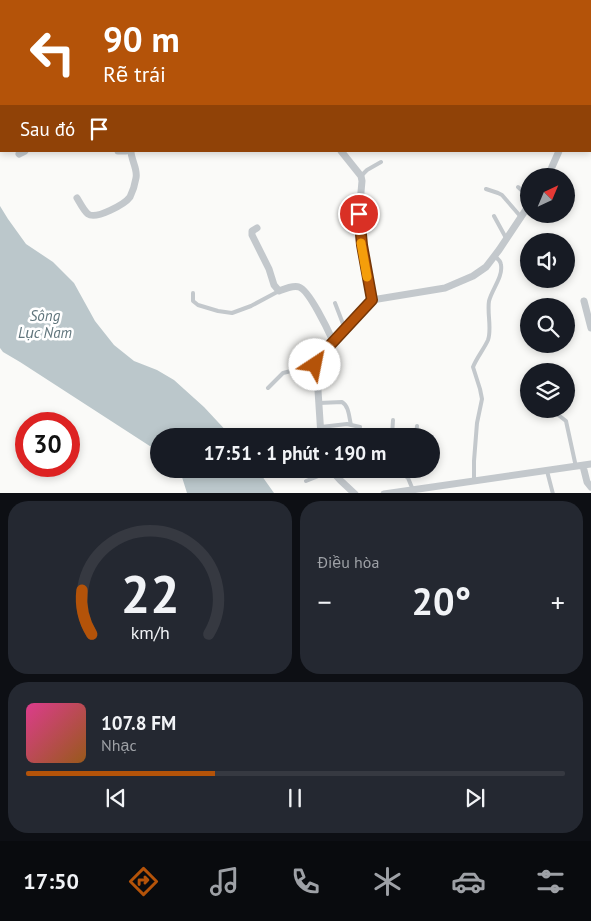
<!DOCTYPE html>
<html lang="vi">
<meta charset="utf-8">
<style>
:root{--surface:#171b24;--page:#242831;--text:#f1f3f6;--muted:#9ea1a6;--line:#363941;--accent:#b45309}
body{margin:0;font-family:"PT Sans",sans-serif;background:var(--page);color:var(--text);height:100vh;display:flex;flex-direction:column;font-size:19px;white-space:nowrap}
*{box-sizing:border-box;margin:0}
p{font-size:16px;color:var(--muted)}
.icon{flex:none;width:28px;height:28px;fill:none;stroke:currentColor;stroke-width:2;stroke-linecap:round;stroke-linejoin:round}
.map{position:relative;height:493px;overflow:hidden}
.drawer{display:flex;flex-direction:column;gap:8px;padding:8px;background:#0d0f14;flex:1}
.drawer>*{flex:none}
.banner{position:absolute;left:0px;top:0px;width:591px;height:152px;box-shadow:0 2px 8px #0003;background:#b45309;color:#fff;overflow:hidden}
.needle{width:32px;rotate:44deg}
.controls{position:absolute;left:520px;top:168px;display:grid;gap:10px}
.controls a{display:grid;place-items:center;width:55px;height:55px;border-radius:50%;background:var(--surface);box-shadow:0 2px 8px #0003;font-size:25px}
.speed{position:absolute;left:15px;top:412px;display:flex;gap:10px;font-size:25px;font-weight:700;text-align:center}
.speed>*{display:grid;place-content:center;width:65px;height:65px;border-radius:50%;background:var(--surface);box-shadow:0 2px 8px #0003;line-height:1}
.speed .limit{border:8px solid #d22;background:#fff;color:#111}
.pin{position:absolute;display:grid;place-items:center;width:42px;height:42px;color:#fff;margin:-21px;border:2px solid #fff;border-radius:50%;box-shadow:0 1px 5px #0007}
.me{position:absolute;width:55px;margin:-28px;rotate:34deg;stroke-linejoin:round;filter:drop-shadow(0 0 4px #0008)}
.turn{display:flex;align-items:center;gap:18px;height:105px;padding:0 20px;font-size:22px}
.turn .icon{width:65px;height:65px;stroke-width:2.5}
.turn b{display:block;font-size:35px;line-height:42px}
.then{display:flex;align-items:center;height:48px;padding:0 20px;background:#0003;gap:10px;font-size:19px}
.big{font-size:38px;font-weight:800;line-height:1.1}
.drawer .tile{flex:1;display:flex;flex-direction:column;justify-content:center;gap:8px;min-width:0;padding:0 18px;border-radius:20px;background:var(--page)}
.drawer .dial{align-items:center;gap:0}
.dial svg{height:130px;overflow:visible;fill:none;stroke:var(--line);stroke-width:7;stroke-linecap:round;text-anchor:middle}
.dial text{fill:var(--text);stroke:none}
.song{display:flex;align-items:center;gap:15px}
.cover{width:60px;height:60px;border-radius:8px;background:linear-gradient(135deg,hsl(330 70% 55%),hsl(30 70% 35%))}
.played{height:5px;border-radius:2px;background:linear-gradient(90deg,var(--accent) 35%,var(--line) 35%)}
.keys{display:flex;justify-content:space-around;direction:ltr}
.heat{display:flex;justify-content:space-between;align-items:center;font-size:28px;direction:ltr}
.drawer .tiles{flex:1;display:grid;gap:8px;grid-template-columns:1fr 1fr}
.tile:last-child{grid-column:span 2}
.trip{position:absolute;left:150px;top:428px;width:290px;height:50px;border-radius:25px;background:var(--surface);box-shadow:0 2px 8px #0003;font-weight:800;line-height:50px;text-align:center}
.dock{display:flex;height:80px;justify-content:space-around;align-items:center;background:#090b0e;color:var(--muted)}
.dock .icon{width:35px;height:35px}
.dock .current{color:var(--accent)}
.dock b{font-size:22px;color:var(--text)}
.map>svg:first-child{display:block}
.water{fill:#bbc7cb}
.lines{fill:none;stroke-linecap:round;stroke-linejoin:round}
.stream{stroke:#bbc7cb;stroke-width:2}
.lane{stroke:#c3c8cc;stroke-width:4}
.street{stroke:#c3c8cc;stroke-width:7}
.route-casing{stroke:#753606;stroke-width:12}
.route{stroke:#b45309;stroke-width:9}
.slow{stroke:#f59e0b;stroke-width:9}
.labels{text-anchor:middle;dominant-baseline:central;stroke-width:5;stroke-linejoin:round;paint-order:stroke}
.water-label{font-size:15px;font-style:italic;fill:#60757c;stroke:#fff}
</style>
<div class="map">
<svg width="591" height="494" viewBox="0 0 591 494">
<rect width="100%" height="100%" fill="#fafaf8"/>
<path class="water" d="M0,206L8,219L26,244L53,262L74,283L95,321L114,345L134,361L157,370L174,380L204,407L231,436H159V452L20,362L3,352L0,348Z
M177,469H257L274,493H187L181,474Z"/>
<g class="lines">
<path class="stream" d="M43,1V0
M0,115L1,113"/>
<path class="lane" d="M361,176L367,170L381,162
M518,187L529,197
M486,189L498,193L502,195L521,217
M342,213L359,214
M494,216L506,238
M193,293V301L198,305L218,311L232,313L251,306L279,291
M335,303L345,329
M268,388L283,373L315,365
M319,403L342,402C349,406 349,417 351,425
M552,410L566,421L576,467
M321,427L347,424L360,427
M392,436L393,420
M416,436L417,426
M397,469L408,478L413,490
M547,471L553,494
M408,478L412,469
M306,481L331,471
M474,481V461L477,423L482,399L480,389L473,367C477,357 484,349 488,340C492,329 487,313 489,301C492,289 503,277 501,265C501,261 497,258 494,256"/>
<path class="street" d="M590,9L591,8
M590,80L591,79
M118,151H126
M341,151L361,176L362,181L359,214L362,245L372,300
M19,154L25,151
M548,176L559,151
M77,198C80,203 84,211 88,214C96,220 125,204 130,197C133,191 135,184 136,178C138,169 131,160 131,151
M257,228L252,231V235L269,269L274,285L279,291C284,289 293,285 299,287C309,290 328,330 333,341
M584,301L591,328
M321,436L316,360L333,341L372,300L445,288L473,276L486,267L499,250L529,205
M583,466L587,482L591,487
M330,469L340,480L355,494
M384,494L591,464"/>
</g>
<g class="lines">
<g class="route-casing">
<path id="route" d="M315,365L316,360L320,356L372,300L362,245L359,214"/>
</g>
<use href="#route" class="route"/>
<path class="slow" d="M361,243L367,277"/>
</g>
<g class="labels">
<g class="water-label">
<text x="45" y="315">Sông<tspan x="45" dy="17">Lục Nam</tspan></text>
</g>
</g>
</svg>
<div class="controls">
<a><svg class="needle" viewBox="-14 -14 28 28"><path d="M0-13l5 13h-10z" fill="#e53935"/><path d="M0 13l5-13h-10z" fill="#9ea1a6"/></svg></a>
<a><svg class="icon" aria-label="sound" viewBox="0 0 24 24"><path d="M4 9h4l5-4v14l-5-4H4zM17 9q2 3 0 6"/></svg></a>
<a><svg class="icon" aria-label="search" viewBox="0 0 24 24"><circle cx="10" cy="10" r="6"/><path d="M15 15l6 6"/></svg></a>
<a><svg class="icon" aria-label="layers" viewBox="0 0 24 24"><path d="M12 4l9 5-9 5-9-5zM3 14l9 5 9-5"/></svg></a>
</div>
<div class="speed"><div class="limit">30</div></div>
<div class="pin" style="left:359px;top:214px;background:#d93025"><svg class="icon" aria-label="arrive" viewBox="0 0 24 24"><path d="M6 21V4h12l-3 4 3 4H6"/></svg></div>
<svg class="me" style="left:315px;top:365px" viewBox="-20 -20 40 40"><circle r="19" fill="#fff"/><path d="M0-13L10 11 0 6-10 11z" fill="#b45309"/></svg>
<div class="trip">17:51 · 1 phút · 190 m</div>
<div class="banner">
<div class="turn"><svg class="icon" aria-label="left" viewBox="0 0 24 24"><path d="M17 20v-9H6M10 6l-5 5 5 5"/></svg><div><b>90 m</b>Rẽ trái</div></div>
<div class="then">Sau đó<svg class="icon" aria-label="arrive" viewBox="0 0 24 24"><path d="M6 21V4h12l-3 4 3 4H6"/></svg></div>
</div>
</div>
<section class="drawer">
<div class="tiles">
<div class="tile dial"><svg viewBox="0 0 100 80">
<path d="M14 69A42 42 0 1 1 86 69"/>
<path d="M14 69A42 42 0 0 1 8 42" stroke="#b45309"/>
<text x="50" y="56" font-size="32" font-weight="700">22</text>
<text x="50" y="72" font-size="11">km/h</text>
</svg></div>
<div class="tile"><p>Điều hòa</p>
<div class="heat"><a>−</a><b class="big">20°</b><a>+</a></div>
</div>
<div class="tile">
<div class="song"><i class="cover"></i><div><b>107.8 FM</b><p>Nhạc</p></div></div>
<div class="played"></div>
<div class="keys"><svg class="icon" aria-label="previous" viewBox="0 0 24 24"><path d="M18 5L8 12l10 7zM5 5v14"/></svg><svg class="icon" aria-label="pause" viewBox="0 0 24 24"><path d="M8 5v14M16 5v14"/></svg><svg class="icon" aria-label="next" viewBox="0 0 24 24"><path d="M6 5l10 7-10 7zM19 5v14"/></svg></div>
</div>
</div>
</section>
<nav class="dock">
<b>17:50</b>
<svg class="icon current" aria-label="directions" viewBox="0 0 24 24"><path d="M12 3l9 9-9 9-9-9zM9 14v-3h6M13 9l2 2-2 2"/></svg>
<svg class="icon" aria-label="music" viewBox="0 0 24 24"><path d="M9 18V5l10-2v13"/><circle cx="6" cy="18" r="3"/><circle cx="16" cy="16" r="3"/></svg>
<svg class="icon" aria-label="phone" viewBox="0 0 24 24"><path d="M5 4h4l2 5-3 2q2 4 5 5l2-3 5 2v4C11 20 4 13 5 4z"/></svg>
<svg class="icon" aria-label="climate" viewBox="0 0 24 24"><path d="M12 3v18M4 7l16 10M4 17L20 7"/></svg>
<svg class="icon" aria-label="car" viewBox="0 0 24 24"><path d="M5 17H2v-5l4-1 3-4h7l3 4 3 1v5h-3M9 17h6M6 11h13"/><circle cx="7" cy="17" r="2"/><circle cx="17" cy="17" r="2"/></svg>
<svg class="icon" aria-label="filters" viewBox="0 0 24 24"><path d="M4 7h16M4 17h16"/><circle cx="9" cy="7" r="2"/><circle cx="15" cy="17" r="2"/></svg>
</nav>
